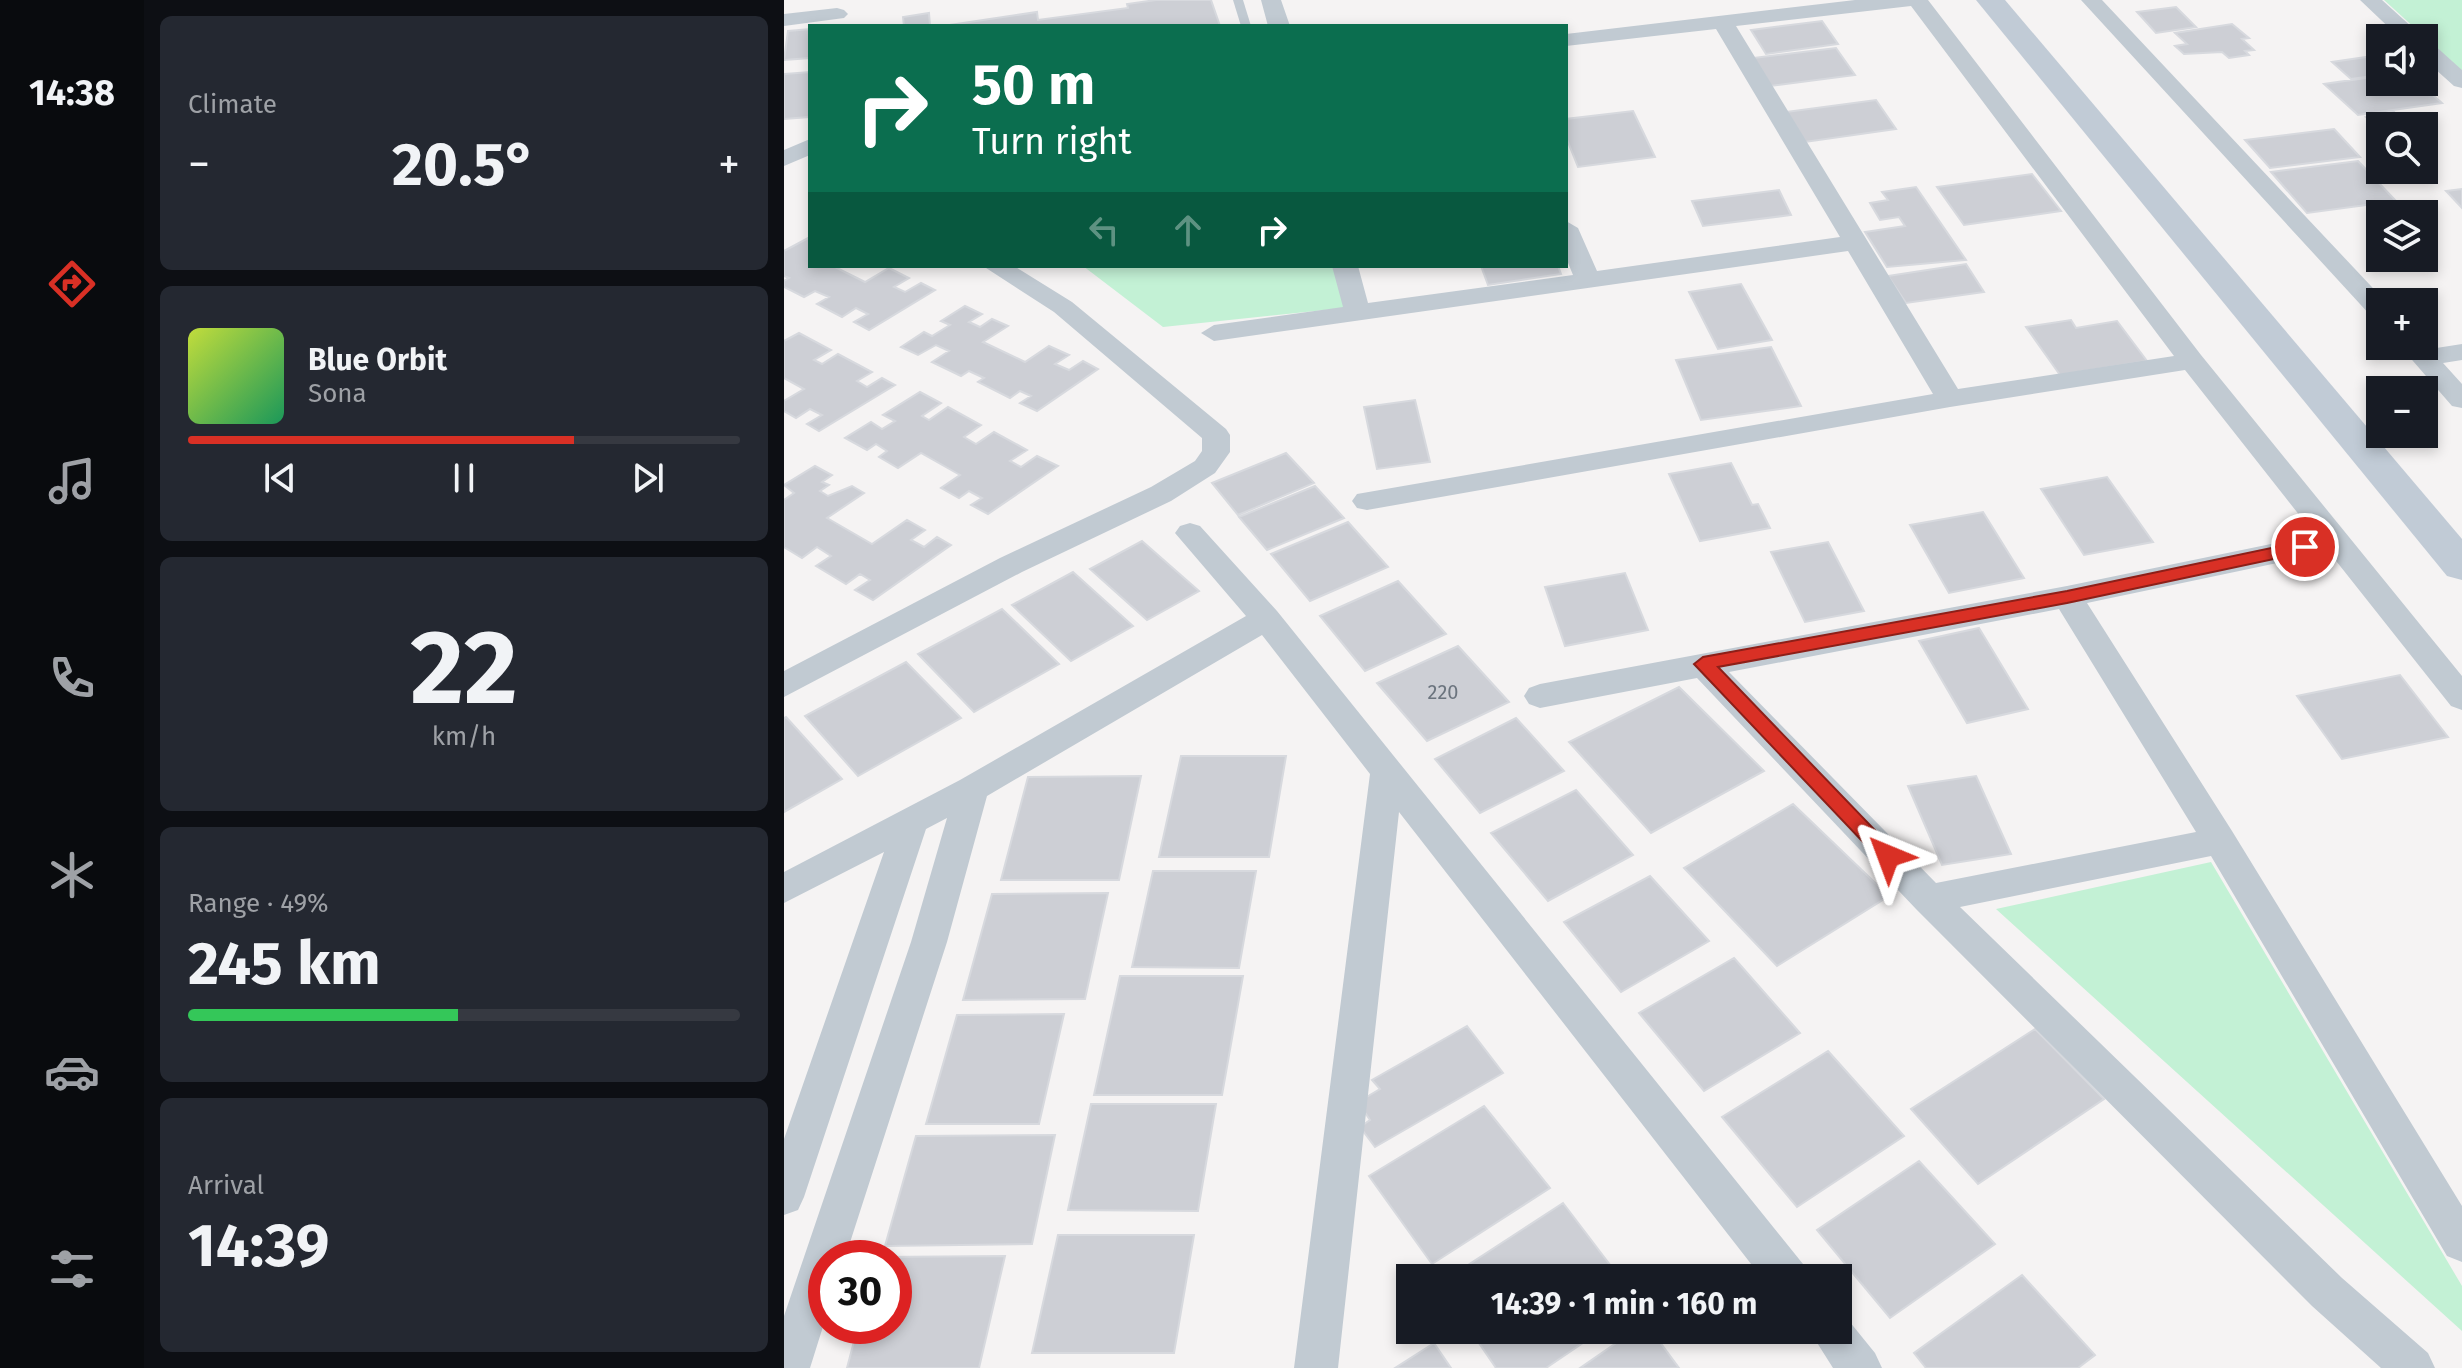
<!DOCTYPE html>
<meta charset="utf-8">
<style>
:root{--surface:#171b24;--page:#242831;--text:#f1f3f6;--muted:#9ea1a6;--line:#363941;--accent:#d93025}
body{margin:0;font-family:"Fira Sans",sans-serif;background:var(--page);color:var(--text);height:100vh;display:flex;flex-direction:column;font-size:30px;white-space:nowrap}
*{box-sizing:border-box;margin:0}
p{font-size:26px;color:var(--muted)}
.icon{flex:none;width:44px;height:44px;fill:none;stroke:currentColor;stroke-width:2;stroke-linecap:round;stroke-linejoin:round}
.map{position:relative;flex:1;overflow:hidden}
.side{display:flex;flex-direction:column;gap:16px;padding:16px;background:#0d0f14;width:640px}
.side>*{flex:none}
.hud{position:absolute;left:24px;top:24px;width:760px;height:244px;border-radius:0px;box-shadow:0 4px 12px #0003;background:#0b6e4f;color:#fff;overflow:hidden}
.tools{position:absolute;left:1582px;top:24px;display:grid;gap:16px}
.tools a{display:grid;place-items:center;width:72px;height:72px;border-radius:0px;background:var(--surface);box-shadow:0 4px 12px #0003;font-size:40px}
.speed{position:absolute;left:24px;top:1240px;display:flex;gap:16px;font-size:40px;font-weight:700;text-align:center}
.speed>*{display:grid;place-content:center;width:104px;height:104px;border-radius:50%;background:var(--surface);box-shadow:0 4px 12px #0003;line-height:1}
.speed .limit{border:12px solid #d22;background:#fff;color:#111}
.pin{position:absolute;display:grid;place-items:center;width:68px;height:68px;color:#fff;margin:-34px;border:4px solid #fff;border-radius:50%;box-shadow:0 2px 8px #0007}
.me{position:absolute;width:88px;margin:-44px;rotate:316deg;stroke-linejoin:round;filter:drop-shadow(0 0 6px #0008)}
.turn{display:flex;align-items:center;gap:28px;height:168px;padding:0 32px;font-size:36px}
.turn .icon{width:104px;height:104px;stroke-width:2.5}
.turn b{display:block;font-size:56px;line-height:68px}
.lanes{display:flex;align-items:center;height:76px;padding:0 32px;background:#0003;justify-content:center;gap:40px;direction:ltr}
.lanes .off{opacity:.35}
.big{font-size:60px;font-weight:700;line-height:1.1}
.side .tile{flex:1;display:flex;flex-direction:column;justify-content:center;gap:12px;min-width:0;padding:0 28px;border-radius:12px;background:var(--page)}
.side .dial{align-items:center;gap:0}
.dial b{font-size:104px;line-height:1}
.song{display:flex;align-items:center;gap:24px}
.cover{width:96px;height:96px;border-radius:12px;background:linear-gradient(135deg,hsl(70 70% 55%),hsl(150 70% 35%))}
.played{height:8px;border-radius:4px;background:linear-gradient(90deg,var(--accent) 70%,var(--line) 70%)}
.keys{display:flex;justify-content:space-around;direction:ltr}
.heat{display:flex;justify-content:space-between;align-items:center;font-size:44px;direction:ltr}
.charge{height:12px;border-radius:6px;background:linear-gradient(90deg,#34c759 49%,var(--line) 0)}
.trip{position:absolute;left:612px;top:1264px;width:456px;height:80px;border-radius:0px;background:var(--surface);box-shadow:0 4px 12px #0003;font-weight:700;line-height:80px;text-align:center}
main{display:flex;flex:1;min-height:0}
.tab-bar{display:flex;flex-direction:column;width:144px;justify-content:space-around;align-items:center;background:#090b0e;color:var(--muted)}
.tab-bar .icon{width:56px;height:56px}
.tab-bar .on{color:var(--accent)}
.tab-bar b{font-size:36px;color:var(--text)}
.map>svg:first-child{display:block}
.green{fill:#c3f1d5}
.building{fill:#cdcfd5;stroke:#d7d9de;stroke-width:2}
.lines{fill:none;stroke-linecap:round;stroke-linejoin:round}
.service{fill:#c1cad2;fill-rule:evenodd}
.minor{fill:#c1cad2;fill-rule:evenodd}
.secondary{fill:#c1cbd6;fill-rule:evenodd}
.route{fill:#d93025;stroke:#8d1f18;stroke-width:2}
.labels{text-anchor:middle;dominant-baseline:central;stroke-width:8;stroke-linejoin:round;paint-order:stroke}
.number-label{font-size:20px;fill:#6b747e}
</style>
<main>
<nav class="tab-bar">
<b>14:38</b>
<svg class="icon on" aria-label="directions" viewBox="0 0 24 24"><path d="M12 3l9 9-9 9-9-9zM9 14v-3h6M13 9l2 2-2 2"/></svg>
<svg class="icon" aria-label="music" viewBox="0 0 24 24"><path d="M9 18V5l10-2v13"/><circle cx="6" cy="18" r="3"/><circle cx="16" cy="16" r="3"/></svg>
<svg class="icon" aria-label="phone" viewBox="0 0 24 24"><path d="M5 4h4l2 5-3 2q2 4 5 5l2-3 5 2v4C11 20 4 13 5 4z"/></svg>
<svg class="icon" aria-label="climate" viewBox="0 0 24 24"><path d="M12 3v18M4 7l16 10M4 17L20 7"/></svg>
<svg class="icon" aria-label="car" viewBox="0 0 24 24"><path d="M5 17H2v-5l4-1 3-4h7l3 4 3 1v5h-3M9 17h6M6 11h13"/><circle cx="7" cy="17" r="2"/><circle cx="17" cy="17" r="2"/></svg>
<svg class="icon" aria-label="filters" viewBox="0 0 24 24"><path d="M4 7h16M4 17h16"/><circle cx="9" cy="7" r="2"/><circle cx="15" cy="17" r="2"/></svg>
</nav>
<section class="side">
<div class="tile"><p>Climate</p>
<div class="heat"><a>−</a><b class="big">20.5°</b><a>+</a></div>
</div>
<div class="tile">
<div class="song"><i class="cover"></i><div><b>Blue Orbit</b><p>Sona</p></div></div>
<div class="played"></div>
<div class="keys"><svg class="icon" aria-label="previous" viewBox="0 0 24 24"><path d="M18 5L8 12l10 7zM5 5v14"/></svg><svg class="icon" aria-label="pause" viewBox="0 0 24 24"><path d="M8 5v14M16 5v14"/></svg><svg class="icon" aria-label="next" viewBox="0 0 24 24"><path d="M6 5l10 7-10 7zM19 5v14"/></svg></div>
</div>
<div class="tile dial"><b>22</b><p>km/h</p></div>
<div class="tile"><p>Range · 49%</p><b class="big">245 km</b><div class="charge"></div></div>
<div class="tile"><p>Arrival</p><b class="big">14:39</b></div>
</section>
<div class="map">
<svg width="1678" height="1368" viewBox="0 0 1678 1368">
<rect width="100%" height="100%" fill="#f5f3f3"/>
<path class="green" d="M1600,0H1678V71Z
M299,266H549L560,308L379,327Z
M1427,862L1678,1286V1331L1212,909Z"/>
<path class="building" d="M372,0H427L436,26H159L253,12L254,20L344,8L343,4Z
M1392,7L1412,27L1372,33L1353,12Z
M145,13L146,26H120L119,17Z
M1038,21L1054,44L982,54L967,30Z
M1448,24L1465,38L1458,39L1470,50L1461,51L1465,55L1445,58L1438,52L1400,54L1391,46L1403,44L1391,33Z
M26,29V58L0,60L4,31Z
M1052,48L1071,75L986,86L969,58Z
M1596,55V75L1567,79L1548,62Z
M26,72L25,117L0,119V74Z
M1596,76V82H1634L1658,103L1574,115L1540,84Z
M1092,100L1112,129L1021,142L1002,112Z
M849,111L871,157L794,167L782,137V119Z
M1610,112L1626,126H1596V129L1582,117Z
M1550,129L1576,157L1486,168L1461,140Z
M1574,161L1612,201L1523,213L1487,172Z
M1248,174L1277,211L1180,225L1153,187Z
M1132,187L1182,260L1103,267L1081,232L1121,226L1115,217L1096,220L1086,203L1104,200L1098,192Z
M1678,189V208L1662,191Z
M995,190L1007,215L919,226L908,201Z
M26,237V266H49L81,282L105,268L125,278L110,287L121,292L137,283L151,290L85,330L70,322L84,314L72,308L58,317L33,304L45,297L31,291L20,297L0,287V281L5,278L0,276V251Z
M1182,264L1200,292L1122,303L1104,276Z
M697,266H774L777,274L704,285Z
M957,284L988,340L934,349L905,292Z
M181,306L198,314L185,322L196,327L208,319L224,326L199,342L241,362L265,346L285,355L271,364L285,370L299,361L314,369L253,411L236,403L247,396L236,391L226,398L194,382L200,378L185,371L177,376L148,362L165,351L152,345L134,355L117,347L140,332L148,336L166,325L157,321Z
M1287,320L1292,328L1333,321L1363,361L1276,375L1242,327Z
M15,333L47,350L30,360L38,364L54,354L88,372L73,381L83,387L98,378L111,385L35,431L23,424L38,415L26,409L12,418L0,411V401L20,389L0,378V341Z
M987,347L1017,406L917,420L892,360Z
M136,392L157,403L138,416L145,420L164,407L197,425L180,437L192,444L210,432L243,450L226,461L237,467L253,456L274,466L204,514L187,505L198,498L185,491L175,498L157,488L176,475L137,453L114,468L95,457L103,451L92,444L83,450L61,438L87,422L98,429L111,421L99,415Z
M631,400L646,462L593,469L580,407Z
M502,453L530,483L454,515L428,483Z
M947,463L968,505L974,504L986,528L916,541L885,474Z
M31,466L48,475L38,482L45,485L36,491L44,496L68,486L80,493L43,518L88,544L123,520L141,530L127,540L140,547L153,537L167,545L89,600L71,590L86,580L76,574L62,584L32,566L47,556L33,547L18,558L0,547V500L10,493L0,485Z
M1323,477L1369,542L1300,555L1257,489Z
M531,486L560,518L483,550L455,517Z
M1199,512L1240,578L1165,593L1126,525Z
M564,522L604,567L526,601L487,554Z
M358,541L415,591L363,620L306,569Z
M1044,542L1080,611L1021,622L987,552Z
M289,572L349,626L287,661L228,605Z
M841,573L864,630L781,646L761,587Z
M614,581L662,634L581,671L536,616Z
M218,609L275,664L190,712L134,654Z
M1195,628L1244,709L1183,723L1135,641Z
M674,646L725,702L643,741L593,683Z
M122,662L177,718L74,776L21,716Z
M1616,675L1664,737L1558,759L1513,696Z
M895,687L980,771L867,833L785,742Z
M2,717L58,779L0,812V718Z
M732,718L780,771L696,813L651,759Z
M397,756H502L485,857H375Z
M357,776L335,880H217L244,777Z
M1192,776L1227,854L1158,865L1124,786Z
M792,790L849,855L764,901L707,833Z
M1009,804L1105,896L993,966L900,868Z
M369,871H472L455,968L348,967Z
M866,876L925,941L837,992L780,922Z
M324,893L301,999L179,1000L208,894Z
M950,958L1016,1033L920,1091L855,1013Z
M336,976H459L438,1095H310Z
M280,1014L255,1124H142L173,1015Z
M683,1026L719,1073L591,1147L576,1127L586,1120L574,1102L596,1089L588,1080Z
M1251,1029L1320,1099L1194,1184L1127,1109Z
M1044,1051L1120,1136L1013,1207L938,1117Z
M307,1104H432L414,1211L284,1210Z
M700,1106L766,1188L648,1264L585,1176Z
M271,1135L248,1244L101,1246L132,1136Z
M1135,1161L1211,1244L1106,1318L1033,1230Z
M779,1203L836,1278H664Z
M274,1235H410L390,1353H248Z
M221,1256L195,1368H63L74,1326H110V1258L93,1257Z
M1238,1275L1311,1355L1294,1368H1142L1130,1353Z
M686,1330H818L762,1368H712Z
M851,1330H867L895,1368H796Z
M650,1343L667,1368H611Z"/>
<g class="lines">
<path class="service" d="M449,0H459L467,26H457Z"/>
<path class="minor" d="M477,0H497L506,26H484Z
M1071,0H1144L1417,355L1678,676V710L1667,706L1545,552L1303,603L1448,831L1678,1206V1262L1663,1256L1427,856L1176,907L1558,1278L1644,1353L1651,1368H1597L1528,1306L1132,909L913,678L756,708L745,704L740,696L745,688L756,684L1283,586L1531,535L1401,370L1166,407L583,510L573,508L568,501L573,494L1149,394L1064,251L430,341L417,333L430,325L559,307L548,266H574L584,303L789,275L782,258V221L794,228L813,271L1056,237L932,29L782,46V34ZM1127,6L1390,356L1174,389L952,26ZM1275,609L1412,832L1152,883L945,672Z
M1297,0H1318L1602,302H1596V319L1587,316Z
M1576,0H1598L1640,38H1616Z
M53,8L60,10L64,14L60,18L0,26V14Z
M1640,42L1648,43L1678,70V88L1670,86L1640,59Z
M26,139V155L0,166V150Z
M199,266H230L288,302L442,429L446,435V452L431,473L387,501L238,572L0,697V671L216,558L367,487L411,461L418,451V438L270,312Z
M1640,342L1646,349L1678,344V360L1659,363L1678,384V408L1668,406L1616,346H1640Z
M406,523L416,526L493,611L1019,1264L1025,1278H978L615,812L554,1368H510L586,774L478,635L203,796L163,942L61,1258H42V1317L26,1368H0V1316L127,942L163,818L142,829L20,1197L14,1210L0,1215V1139L100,852L0,903V872L176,780L462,616L391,533L396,526Z
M1054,1313L1061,1316L1091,1353L1098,1368H1049L1025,1330H1054Z"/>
<path class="secondary" d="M1192,0H1221L1678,539V580L1663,576Z"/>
</g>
<path class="route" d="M1521,541L1529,547L1527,551L1283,603L934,667L1111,851L1114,856L1104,864L1097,861L910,664L919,657L1283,591Z"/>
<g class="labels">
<g class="number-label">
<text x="659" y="692">220</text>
</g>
</g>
</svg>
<div class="tools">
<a><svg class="icon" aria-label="sound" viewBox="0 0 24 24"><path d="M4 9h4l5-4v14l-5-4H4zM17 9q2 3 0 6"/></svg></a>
<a><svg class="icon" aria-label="search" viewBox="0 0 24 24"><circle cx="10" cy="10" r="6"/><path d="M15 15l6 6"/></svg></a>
<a><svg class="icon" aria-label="layers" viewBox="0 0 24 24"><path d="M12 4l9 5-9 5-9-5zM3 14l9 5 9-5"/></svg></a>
<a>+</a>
<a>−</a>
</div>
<div class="speed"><div class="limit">30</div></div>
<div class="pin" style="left:1521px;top:547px;background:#d93025"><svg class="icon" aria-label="arrive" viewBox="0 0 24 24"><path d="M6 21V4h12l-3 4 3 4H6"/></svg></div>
<svg class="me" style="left:1104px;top:856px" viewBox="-20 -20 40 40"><path d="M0-17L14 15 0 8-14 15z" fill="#d93025" stroke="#fff" stroke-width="4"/></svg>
<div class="trip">14:39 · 1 min · 160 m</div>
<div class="hud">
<div class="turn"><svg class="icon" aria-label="right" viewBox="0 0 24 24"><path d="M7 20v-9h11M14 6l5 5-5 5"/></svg><div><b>50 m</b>Turn right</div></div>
<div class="lanes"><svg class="icon off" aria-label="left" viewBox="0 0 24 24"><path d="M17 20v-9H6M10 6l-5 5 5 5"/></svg><svg class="icon off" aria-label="ahead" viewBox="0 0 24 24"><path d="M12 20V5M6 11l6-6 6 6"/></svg><svg class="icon" aria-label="right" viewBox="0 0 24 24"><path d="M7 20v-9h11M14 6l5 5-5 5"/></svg></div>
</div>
</div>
</main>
